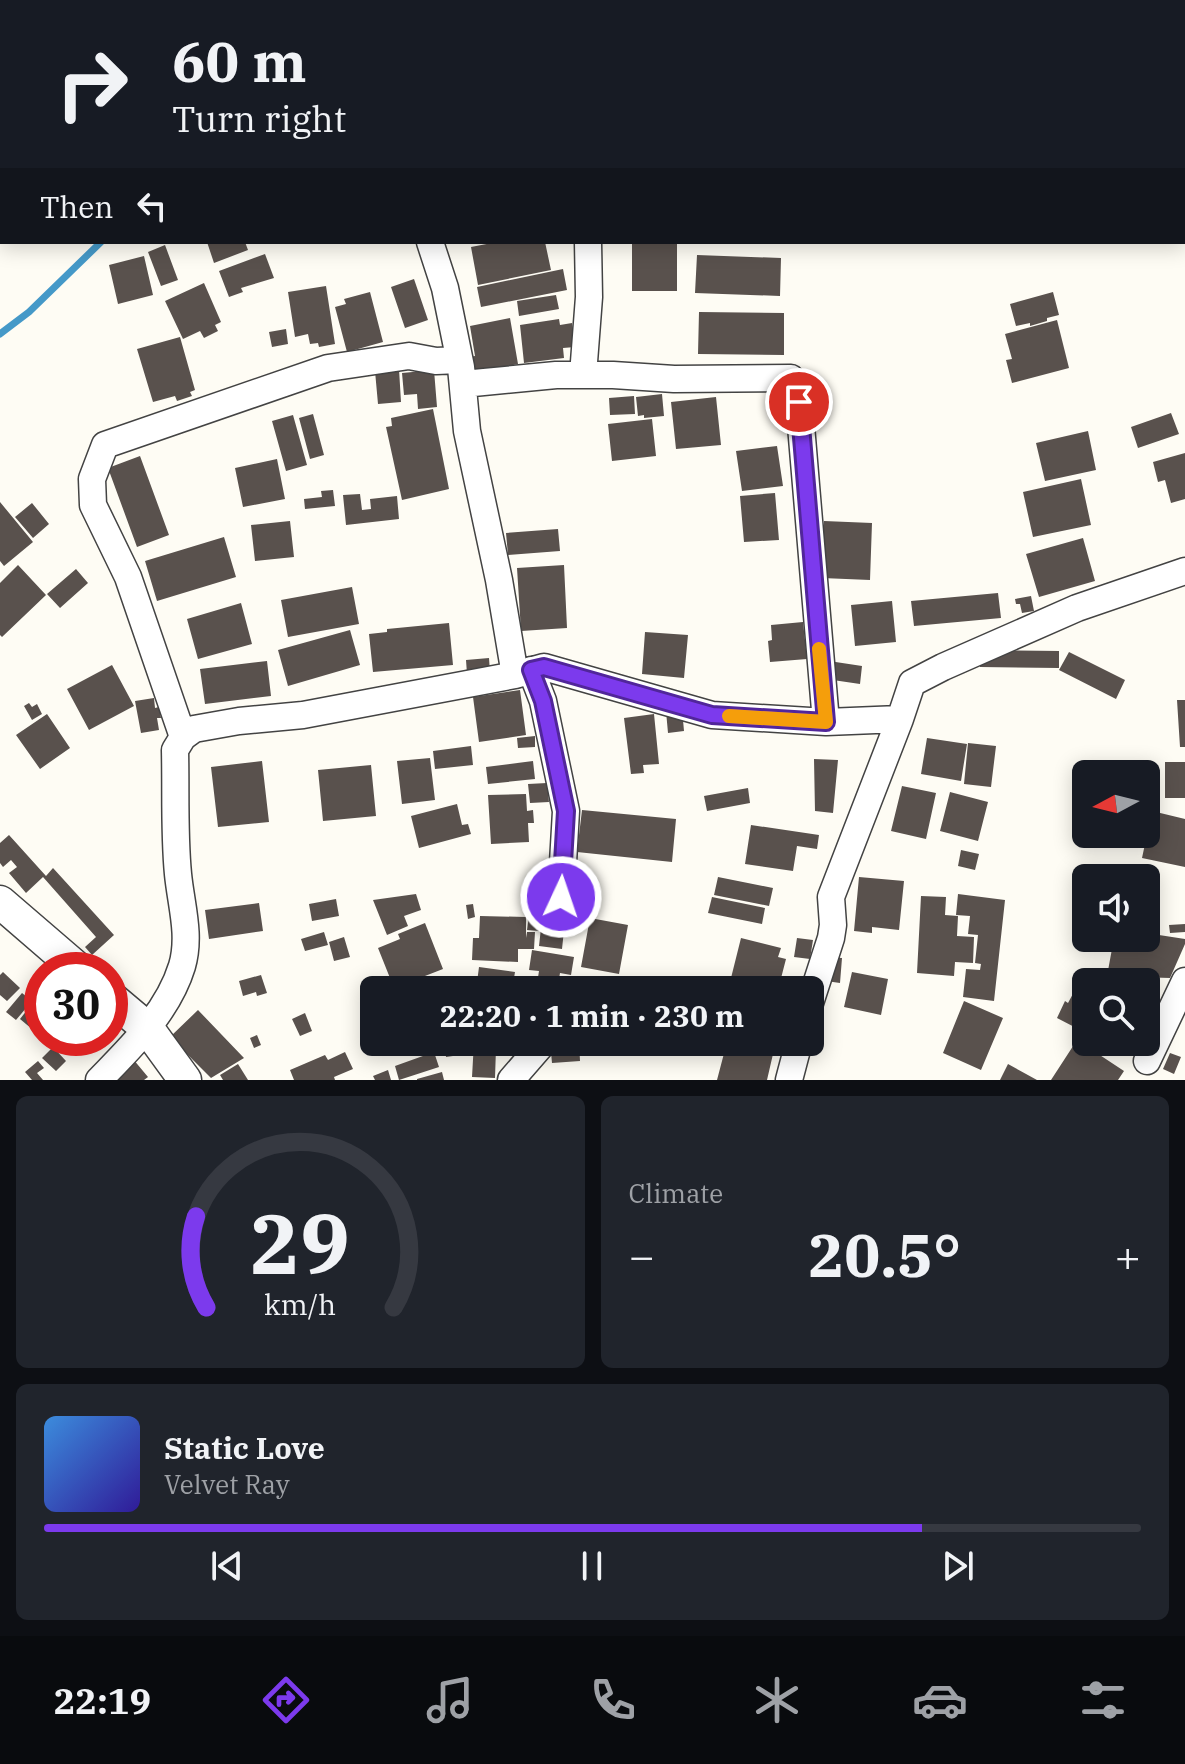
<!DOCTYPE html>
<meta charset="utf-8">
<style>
:root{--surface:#171b24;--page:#20242c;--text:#f1f3f6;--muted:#9ea1a6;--line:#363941;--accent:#7c3aed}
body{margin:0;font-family:"IBM Plex Serif",serif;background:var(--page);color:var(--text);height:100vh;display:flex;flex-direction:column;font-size:30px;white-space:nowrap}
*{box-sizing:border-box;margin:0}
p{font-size:26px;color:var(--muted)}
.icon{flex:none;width:44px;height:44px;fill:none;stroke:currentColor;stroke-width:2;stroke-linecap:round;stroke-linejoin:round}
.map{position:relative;height:1080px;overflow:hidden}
.sheet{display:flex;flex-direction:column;gap:16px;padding:16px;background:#0d0f14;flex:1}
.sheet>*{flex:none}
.top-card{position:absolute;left:0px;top:0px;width:1186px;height:244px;box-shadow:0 4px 20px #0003;background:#171b24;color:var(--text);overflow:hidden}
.needle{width:52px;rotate:263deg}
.fabs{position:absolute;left:1072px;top:760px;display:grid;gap:16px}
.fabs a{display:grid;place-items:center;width:88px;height:88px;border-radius:12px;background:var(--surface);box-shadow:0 4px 20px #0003;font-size:40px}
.speed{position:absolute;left:24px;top:952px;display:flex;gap:16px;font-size:40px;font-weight:700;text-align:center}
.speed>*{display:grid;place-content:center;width:104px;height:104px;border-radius:50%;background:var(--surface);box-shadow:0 4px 20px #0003;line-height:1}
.speed .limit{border:12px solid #d22;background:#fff;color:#111}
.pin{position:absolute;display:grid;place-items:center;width:68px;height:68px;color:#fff;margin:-34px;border:4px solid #fff;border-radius:50%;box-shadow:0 2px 8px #0007}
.me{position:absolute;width:88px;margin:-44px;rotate:3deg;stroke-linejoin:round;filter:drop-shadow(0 0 6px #0008)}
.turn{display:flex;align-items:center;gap:28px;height:168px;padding:0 40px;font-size:36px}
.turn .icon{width:104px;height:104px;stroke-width:2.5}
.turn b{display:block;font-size:56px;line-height:68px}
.then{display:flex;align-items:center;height:76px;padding:0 40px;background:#0003;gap:16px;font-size:30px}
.big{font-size:60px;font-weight:800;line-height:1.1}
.sheet .tile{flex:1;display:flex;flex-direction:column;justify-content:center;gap:12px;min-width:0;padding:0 28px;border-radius:12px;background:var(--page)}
.sheet .dial{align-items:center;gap:0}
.dial svg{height:208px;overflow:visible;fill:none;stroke:var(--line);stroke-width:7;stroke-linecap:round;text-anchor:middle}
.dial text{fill:var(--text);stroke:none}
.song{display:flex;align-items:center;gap:24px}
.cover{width:96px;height:96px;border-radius:12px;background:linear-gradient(135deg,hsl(210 70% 55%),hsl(250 70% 35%))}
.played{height:8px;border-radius:4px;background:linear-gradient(90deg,var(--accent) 80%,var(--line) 80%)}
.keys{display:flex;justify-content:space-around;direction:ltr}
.heat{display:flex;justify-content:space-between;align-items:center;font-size:44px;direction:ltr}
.sheet .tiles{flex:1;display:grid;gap:16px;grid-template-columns:1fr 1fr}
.tile:last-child{grid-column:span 2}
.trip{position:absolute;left:360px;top:976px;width:464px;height:80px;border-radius:12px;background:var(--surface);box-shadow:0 4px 20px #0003;font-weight:800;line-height:80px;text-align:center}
.dock{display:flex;height:128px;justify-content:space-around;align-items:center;background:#090b0e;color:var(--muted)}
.dock .icon{width:56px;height:56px}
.dock .current{color:var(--accent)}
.dock b{font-size:36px;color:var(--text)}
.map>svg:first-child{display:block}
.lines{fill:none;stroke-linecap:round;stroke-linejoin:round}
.stream{stroke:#4599c8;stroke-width:7}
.building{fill:#59514d}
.minor-casing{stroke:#434343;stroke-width:29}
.tertiary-casing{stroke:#434343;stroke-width:35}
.minor{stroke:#fff;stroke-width:26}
.tertiary{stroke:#fff;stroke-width:32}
.route-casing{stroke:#51269a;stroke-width:20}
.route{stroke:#7c3aed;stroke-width:14}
.slow{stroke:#f59e0b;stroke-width:14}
</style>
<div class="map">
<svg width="1185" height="1080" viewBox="0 0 1185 1080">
<rect width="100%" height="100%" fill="#fefcf4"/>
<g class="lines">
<path class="stream" d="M1185,179V190
M1184,229L1185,231
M0,334L29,312L101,242"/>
</g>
<path class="building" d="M207,242H245L248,250L214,263Z
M497,242H545L551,270L478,285L471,247Z
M632,242H677V291H632Z
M165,245L178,280L161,286L148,252Z
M265,254L274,278L241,288L243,292L229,297L219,271Z
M697,255L781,258L780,296L695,293Z
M144,256L153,295L118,304L109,265Z
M563,269L567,290L481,307L477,287Z
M414,279L428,320L405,328L391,287Z
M204,283L221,322L215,325L218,331L204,338L200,331L183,339L165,301Z
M326,286L335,344L319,347L318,343L310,344L308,334L295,337L288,292Z
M370,292L383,342L347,352L335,307L346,304L344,299Z
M1053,292L1059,315L1047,318V321L1030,326V323L1016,326L1010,304Z
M556,295L559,309L519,316L517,301Z
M699,312L784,313V355L698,354Z
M510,318L518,364L471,373L468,357L475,356L470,326Z
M559,319L560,325L572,323L575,347L563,348L564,358L524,363L520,325Z
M1057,320L1069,368L1012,383L1006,360L1012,359L1005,334Z
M286,329L288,344L272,347L269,332Z
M180,337L195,390L190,392L192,396L177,401L175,396L153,402L137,349Z
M399,369L401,402L378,404L375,371Z
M434,370L437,407L418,409L417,394L404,395L402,373Z
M662,394L664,416L644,418V415L638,416L636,397Z
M634,396L635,414L610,415L609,398Z
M716,397L721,445L676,449L671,402Z
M433,409L449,489L402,500L386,427L392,426L391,418Z
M1171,413L1179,434L1138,448L1131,427Z
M313,414L324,455L310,459L299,418Z
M293,415L307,465L286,471L272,421Z
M652,419L656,456L612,461L608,424Z
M1088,431L1096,470L1045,481L1036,443Z
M777,446L783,486L742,491L736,451Z
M1185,453V499L1171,503L1165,480L1158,482L1153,462Z
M140,456L169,535L137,547L108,468Z
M277,459L285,499L243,507L235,468Z
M1081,479L1091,525L1033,537L1023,492Z
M333,490L335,506L305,509L304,499L322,497L321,491Z
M775,493L779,540L744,542L740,496Z
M360,494L362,510L371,509L370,499L397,496L399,519L346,525L343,495Z
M0,502L33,542L4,566L0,561Z
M32,503L49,524L33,538L15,517Z
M290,521L294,557L255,561L251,525Z
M824,521L872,523L870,580L822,578Z
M558,529L560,551L508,555L506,533Z
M224,537L236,577L157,601L145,561Z
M1083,538L1095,581L1039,597L1026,554Z
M18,565L46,595L2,637L0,635V583Z
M564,565L567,628L521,631L517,568Z
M76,569L88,583L60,608L47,594Z
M352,587L359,624L288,637L281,600Z
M998,593L1001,618L914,626L911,601Z
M1031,596L1034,611L1022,613L1020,604H1016L1015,599Z
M892,601L896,642L855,646L851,605Z
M241,603L252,644L198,659L187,619Z
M803,622L807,659L770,662L768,641L772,640L771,625Z
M449,623L453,665L373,672L369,634L387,632V629Z
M350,630L360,665L288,686L278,650Z
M645,632L688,635L684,678L642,674Z
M986,650L1059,651V668L980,667V658Z
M1069,652L1125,680L1116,699L1059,670Z
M489,658L490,672L467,674L466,660Z
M267,661L271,696L205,704L200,669Z
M829,661L862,666L860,684L826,679Z
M112,665L134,706L89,730L67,689Z
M520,690L526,735L479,742L473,697Z
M154,698L155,708L159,707L161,718H157L159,730L141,733L135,701Z
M1177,700H1185V747H1180Z
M29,703L32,707L37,704L42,714L32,720L24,706Z
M682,709L684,731L668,733L666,711Z
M47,714L70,748L40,769L16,735Z
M654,714L659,764L643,765L644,773L631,774L624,718Z
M535,736V747L518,748L517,738Z
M927,738L967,744L961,781L921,774Z
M968,743L996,746L991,787L964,784Z
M471,746L473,765L435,769L433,751Z
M430,758L435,800L402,804L397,761Z
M814,759L838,760L833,813L815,811Z
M262,761L269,822L218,827L211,767Z
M533,761L535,779L488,784L486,767Z
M1165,762H1185V798H1165Z
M371,765L376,816L323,821L318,770Z
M547,783L549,802L530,803L528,784Z
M902,786L936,793L926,839L891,831Z
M748,788L750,803L707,811L704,796Z
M950,792L988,802L978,841L940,831Z
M526,794L527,811L533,810L534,823H528L529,842L491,844L488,795Z
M457,804L462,825L468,824L471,834L419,848L411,816Z
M582,810L676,819L672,862L577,852Z
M1152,811L1185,819V867L1142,858Z
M751,825L819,835L817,849L797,846L793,871L745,864Z
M9,835L46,876L53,868L114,935L92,955L85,947L96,937L43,877L26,893L9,873L17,867L11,860L3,867L0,863V843Z
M961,850L979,854L975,870L958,866Z
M718,877L773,888L769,906L714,895Z
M859,877L904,881L899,930L872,927V933L854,931Z
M416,894L421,910L404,916L408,926L387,935L373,900Z
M958,894L1005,900L994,1001L963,997L966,969L980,970L981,964L975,963L978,935L968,934L970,916L956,915Z
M921,896L946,897L945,915L958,916L957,936L974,937L973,963L955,962L954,976L917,973Z
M712,897L765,908L762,924L708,913Z
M336,899L339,916L312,921L309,904Z
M259,903L263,931L209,939L205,910Z
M473,904L475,917L468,919L466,905Z
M529,915L541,917L539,931L527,930Z
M480,916L526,917V938L527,932H535L534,949H518V962L472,960L473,938H479Z
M590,918L628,925L619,974L581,967Z
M542,919L565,921L562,949L539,946Z
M425,923L443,969L394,988L378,948L400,939L398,934Z
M1185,924V932L1170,933L1169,925Z
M324,932L328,945L305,951L301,939Z
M1146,933L1185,939V944L1170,978L1107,976L1114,938H1146Z
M344,937L350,957L334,961L329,942Z
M741,938L781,948L778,957L786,959L779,986L772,984L771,990H728Z
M797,938L813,940L810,959L794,957Z
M532,950L574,957L571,975L560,973L557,990H536L539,971L529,970Z
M829,957L842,958L840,983L826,981Z
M479,967L515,972L512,990H476Z
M3,972L20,988L7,1001L0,995V975Z
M852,972L888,979L881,1015L844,1007Z
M261,975L267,993L257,996L256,992L243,996L239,981Z
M1075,990L1086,996V1033L1057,1018L1065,1001L1068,1003Z
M22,993L32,1001L16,1020L6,1012Z
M35,1000L42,1006V1016L32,1029L20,1019Z
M964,1001L1003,1018L981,1070L943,1053Z
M198,1010L244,1058L211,1078L170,1037Z
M305,1013L312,1031L300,1036L292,1019Z
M257,1035L261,1045L254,1048L250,1038Z
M1077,1040L1124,1071L1118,1080H1051Z
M474,1042H483V1048H496L495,1078L472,1077Z
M550,1042H579L580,1061L552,1063Z
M583,1042H624L625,1043L586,1053Z
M727,1042L773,1054L767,1080H717Z
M445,1046H451L453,1056L446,1057Z
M53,1047L66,1061L56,1071L42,1058Z
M345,1052L353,1069L334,1077L335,1080H294L290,1070L325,1055L328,1060Z
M434,1052L439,1067L399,1080L395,1066Z
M1170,1053L1181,1057L1174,1074L1163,1069Z
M133,1059L148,1077L144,1080H109Z
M38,1061L44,1068L37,1073L43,1080H32L25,1072Z
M238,1064L248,1080H223L220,1075Z
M1008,1064L1037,1080H1000Z
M388,1070L391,1080H375L373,1076Z
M442,1072L444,1080H417V1079Z"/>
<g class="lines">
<g class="minor-casing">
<path id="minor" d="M355,0V2
M654,2L655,0
M430,242L445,288L461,367L467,431L499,580L515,675
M583,375L589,297L588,242
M463,384L556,375H613L674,379L791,378L799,402L826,722
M531,670L543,701L566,811L561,897
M183,737L128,577L93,505L92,479L105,445L328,368L409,356L436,361L459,360
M810,1003L831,938L833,925L831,897L900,719L912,683L943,667L1077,608L1185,571
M1147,1061L1185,981
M99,1080C131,1047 168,1012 182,966C191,935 181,905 178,874C174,833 176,791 175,750L183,737L194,729L239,721L303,715L515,675L544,667L712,715L826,722L900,719
M511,1080L544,1042
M789,1080L799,1042"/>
</g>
<g class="tertiary-casing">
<path id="tertiary" d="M0,902L79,970
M110,997L148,1029L185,1080"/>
</g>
<use href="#minor" class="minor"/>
<use href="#tertiary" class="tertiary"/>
</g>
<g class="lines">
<g class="route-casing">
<path id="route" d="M561,897L566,811L543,701L531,670L544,667L712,715L826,722L799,402"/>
</g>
<use href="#route" class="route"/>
<path class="slow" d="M729,716L826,722L819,649"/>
</g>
</svg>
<div class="fabs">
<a><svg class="needle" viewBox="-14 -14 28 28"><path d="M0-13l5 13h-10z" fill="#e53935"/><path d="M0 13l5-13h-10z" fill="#9ea1a6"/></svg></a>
<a><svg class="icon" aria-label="sound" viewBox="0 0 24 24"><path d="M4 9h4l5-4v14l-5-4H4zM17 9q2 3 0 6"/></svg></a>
<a><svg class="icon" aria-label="search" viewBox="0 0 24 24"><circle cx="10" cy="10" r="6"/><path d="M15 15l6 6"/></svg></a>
</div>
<div class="speed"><div class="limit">30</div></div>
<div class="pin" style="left:799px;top:402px;background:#d93025"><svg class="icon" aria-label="arrive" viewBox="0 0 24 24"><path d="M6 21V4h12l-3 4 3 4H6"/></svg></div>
<svg class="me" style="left:561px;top:897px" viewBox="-20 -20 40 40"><circle r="17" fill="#7c3aed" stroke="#fff" stroke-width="3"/><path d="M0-11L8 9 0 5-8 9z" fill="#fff"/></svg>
<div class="trip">22:20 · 1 min · 230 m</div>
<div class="top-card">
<div class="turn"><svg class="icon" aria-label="right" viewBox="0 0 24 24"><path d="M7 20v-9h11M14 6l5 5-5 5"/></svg><div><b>60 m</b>Turn right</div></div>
<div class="then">Then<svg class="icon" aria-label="left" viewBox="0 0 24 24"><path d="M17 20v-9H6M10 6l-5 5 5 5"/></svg></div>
</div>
</div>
<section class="sheet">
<div class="tiles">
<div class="tile dial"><svg viewBox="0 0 100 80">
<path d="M14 69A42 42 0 1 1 86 69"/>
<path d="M14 69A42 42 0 0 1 10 34" stroke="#7c3aed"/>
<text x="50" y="56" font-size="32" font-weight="700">29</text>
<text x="50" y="72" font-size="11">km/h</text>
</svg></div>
<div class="tile"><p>Climate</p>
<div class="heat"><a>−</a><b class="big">20.5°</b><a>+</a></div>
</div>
<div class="tile">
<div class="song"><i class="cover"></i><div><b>Static Love</b><p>Velvet Ray</p></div></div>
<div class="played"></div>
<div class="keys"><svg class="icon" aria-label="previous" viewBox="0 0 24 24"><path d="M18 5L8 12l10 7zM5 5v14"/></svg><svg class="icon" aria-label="pause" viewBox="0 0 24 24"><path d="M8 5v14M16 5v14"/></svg><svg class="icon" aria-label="next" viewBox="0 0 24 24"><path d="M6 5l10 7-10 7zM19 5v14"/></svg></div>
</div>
</div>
</section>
<nav class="dock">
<b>22:19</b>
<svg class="icon current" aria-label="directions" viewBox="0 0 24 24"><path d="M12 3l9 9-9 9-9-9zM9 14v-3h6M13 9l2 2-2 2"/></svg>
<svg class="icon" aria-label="music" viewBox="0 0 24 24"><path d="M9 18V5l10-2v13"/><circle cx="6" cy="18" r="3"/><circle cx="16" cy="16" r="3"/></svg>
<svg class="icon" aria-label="phone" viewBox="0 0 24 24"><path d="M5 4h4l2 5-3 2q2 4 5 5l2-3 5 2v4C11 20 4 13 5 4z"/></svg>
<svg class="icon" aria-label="climate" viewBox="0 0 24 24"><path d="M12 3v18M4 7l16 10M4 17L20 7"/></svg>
<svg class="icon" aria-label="car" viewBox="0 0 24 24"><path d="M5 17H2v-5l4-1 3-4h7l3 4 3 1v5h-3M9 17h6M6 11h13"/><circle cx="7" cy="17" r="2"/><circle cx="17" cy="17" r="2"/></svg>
<svg class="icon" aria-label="filters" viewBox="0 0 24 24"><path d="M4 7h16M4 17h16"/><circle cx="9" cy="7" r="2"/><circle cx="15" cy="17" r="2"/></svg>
</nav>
